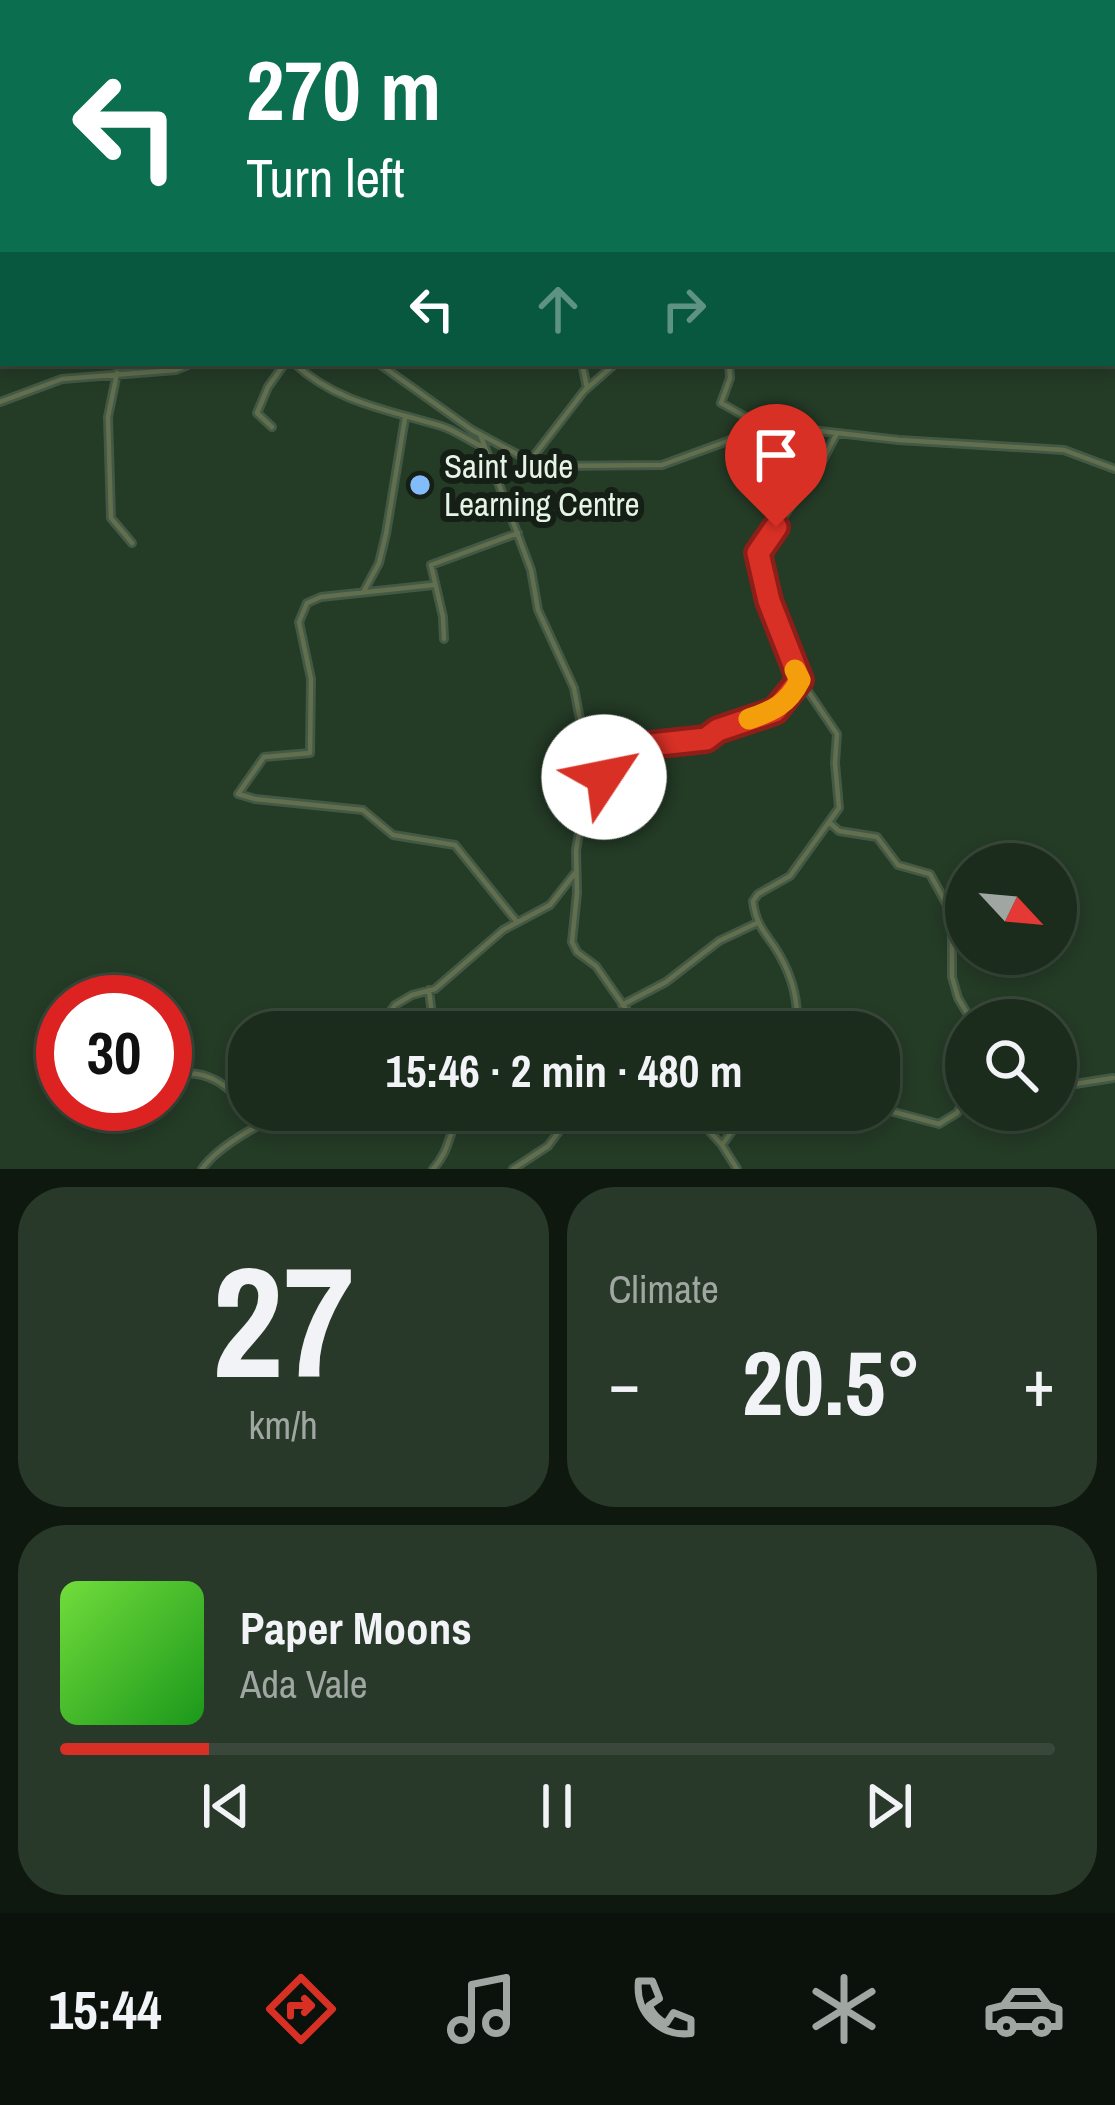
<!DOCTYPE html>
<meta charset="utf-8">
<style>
:root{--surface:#1b2c1c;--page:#283829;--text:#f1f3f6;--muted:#a0a7a3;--line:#39483b;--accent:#d93025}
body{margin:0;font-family:"Archivo Narrow",sans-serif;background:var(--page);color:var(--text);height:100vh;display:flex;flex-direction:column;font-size:45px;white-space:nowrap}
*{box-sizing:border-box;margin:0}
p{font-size:39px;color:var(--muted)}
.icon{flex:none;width:66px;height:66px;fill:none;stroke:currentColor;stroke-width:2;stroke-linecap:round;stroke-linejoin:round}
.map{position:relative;height:1169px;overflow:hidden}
.sheet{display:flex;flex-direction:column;gap:18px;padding:18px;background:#0f180f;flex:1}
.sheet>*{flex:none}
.hud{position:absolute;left:0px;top:0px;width:1116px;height:366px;box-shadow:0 6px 18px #0003,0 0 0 3px var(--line);background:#0b6e4f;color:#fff;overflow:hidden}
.needle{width:78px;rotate:116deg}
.controls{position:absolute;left:945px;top:843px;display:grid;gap:24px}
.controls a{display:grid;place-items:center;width:132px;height:132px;border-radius:50%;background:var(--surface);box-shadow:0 6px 18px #0003,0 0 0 3px var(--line);font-size:60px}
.speed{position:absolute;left:36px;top:975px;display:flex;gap:24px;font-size:60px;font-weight:700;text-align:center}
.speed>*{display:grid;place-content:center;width:156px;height:156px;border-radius:50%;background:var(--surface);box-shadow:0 6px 18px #0003,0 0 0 3px var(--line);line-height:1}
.speed .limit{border:18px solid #d22;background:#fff;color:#111}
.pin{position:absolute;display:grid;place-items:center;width:102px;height:102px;color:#fff;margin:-123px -51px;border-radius:50% 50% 50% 0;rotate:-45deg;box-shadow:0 0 12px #0007}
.pin .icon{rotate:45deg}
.me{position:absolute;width:132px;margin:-66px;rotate:56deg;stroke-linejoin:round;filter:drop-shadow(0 0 9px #0008)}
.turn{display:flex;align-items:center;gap:42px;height:252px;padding:0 48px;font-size:54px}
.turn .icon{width:156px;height:156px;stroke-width:2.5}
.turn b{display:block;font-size:84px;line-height:102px}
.lanes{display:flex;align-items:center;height:114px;padding:0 48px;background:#0003;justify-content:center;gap:60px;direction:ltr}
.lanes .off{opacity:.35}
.big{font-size:90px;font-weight:700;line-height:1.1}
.sheet .tile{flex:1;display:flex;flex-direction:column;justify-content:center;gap:18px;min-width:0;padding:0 42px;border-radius:48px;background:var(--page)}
.sheet .dial{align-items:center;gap:0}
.dial b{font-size:156px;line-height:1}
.song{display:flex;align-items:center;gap:36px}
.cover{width:144px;height:144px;border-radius:18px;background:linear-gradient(135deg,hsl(100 70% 55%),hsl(120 70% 35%))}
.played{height:12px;border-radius:6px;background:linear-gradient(90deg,var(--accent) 15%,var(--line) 15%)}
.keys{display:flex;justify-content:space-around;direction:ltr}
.heat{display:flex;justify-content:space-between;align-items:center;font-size:66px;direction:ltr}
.sheet .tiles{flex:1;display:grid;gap:18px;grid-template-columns:1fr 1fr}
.tile:last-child{grid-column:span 2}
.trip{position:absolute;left:228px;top:1011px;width:672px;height:120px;border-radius:48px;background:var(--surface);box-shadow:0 6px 18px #0003,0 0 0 3px var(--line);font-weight:700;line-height:120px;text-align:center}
.menu{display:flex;height:192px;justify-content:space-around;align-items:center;background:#0b120b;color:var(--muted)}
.menu .icon{width:84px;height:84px}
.menu .on{color:var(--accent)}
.menu b{font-size:54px;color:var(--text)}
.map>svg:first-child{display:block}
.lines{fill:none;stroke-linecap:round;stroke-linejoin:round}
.minor-casing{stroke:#435945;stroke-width:10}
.minor{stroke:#626f4e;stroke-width:4.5}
.route-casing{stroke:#8d1f18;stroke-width:30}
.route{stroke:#d93025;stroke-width:21}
.slow{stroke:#f59e0b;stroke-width:21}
.poi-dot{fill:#83bcfb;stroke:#151f16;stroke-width:4.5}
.labels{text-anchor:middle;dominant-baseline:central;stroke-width:12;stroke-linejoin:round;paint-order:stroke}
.poi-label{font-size:33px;fill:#e5f4e6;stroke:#151f16;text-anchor:start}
</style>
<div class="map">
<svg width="1115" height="1169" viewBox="0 0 1115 1169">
<rect width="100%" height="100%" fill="#243b26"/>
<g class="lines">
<g class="minor-casing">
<path id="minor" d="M215,0L216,3
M0,163L3,165
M294,363C335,402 388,410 441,426C455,430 469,441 483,447
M378,363L472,430L530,461L552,466L662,465L736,438L811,430L899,440L1064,450L1115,469
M582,363L587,388
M729,363L730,378L721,403L746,417L766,423L770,433
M117,373L108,417L111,518L132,543
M0,402L62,379L176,370L193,363
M272,427L257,413L268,387L285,363
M480,434L531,570L538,610L574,688L590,772L576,850L577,893L572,942L577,952L596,966L642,1032
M530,461L584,391L616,363
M433,585L321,597L307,603L299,622L311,679L310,753L264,757L238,794L255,799L363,810L393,835L455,845L517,922
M364,591L379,563L386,534L405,418
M444,639L443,617L431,565L518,533
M590,772L608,776C637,727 669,756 708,738C714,736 718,730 723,728C755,714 782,714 800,680
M830,823L839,831L877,837L898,865L930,874L952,914V977L958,998L971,1020
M429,990L434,1032
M622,1005L666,982L719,941L757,923
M979,1020L996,1018
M376,1032L395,1005L412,995L435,989L503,930L550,905L575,873
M598,1032L624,1009
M796,1032C800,1002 791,972 774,946C763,931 755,921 753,901L758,894L790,876L839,808L835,763L837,734L797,675L769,601L758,553L823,460L837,433
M177,1074C209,1069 227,1086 249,1108
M1056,1087L1113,1078
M879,1108L939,1124L957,1113L966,1097
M251,1110L263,1121
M557,1110L566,1123
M690,1110L722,1145L737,1169
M722,1145L747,1110
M202,1169C218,1146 272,1114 300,1110
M433,1169C452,1148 447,1132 463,1110
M513,1169L548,1146L575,1110"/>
</g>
<use href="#minor" class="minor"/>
</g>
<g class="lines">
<g class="route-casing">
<path id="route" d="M604,777L626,753L650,745L706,739L718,730L775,711L800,680L769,601L758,553L776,527"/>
</g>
<use href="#route" class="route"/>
<path class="slow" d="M749,719C773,711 788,704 800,680L795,670"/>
</g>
<circle class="poi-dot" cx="420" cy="485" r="12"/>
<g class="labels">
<g class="poi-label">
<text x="444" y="466">Saint Jude<tspan x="444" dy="38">Learning Centre</tspan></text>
</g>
</g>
</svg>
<div class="controls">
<a><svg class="needle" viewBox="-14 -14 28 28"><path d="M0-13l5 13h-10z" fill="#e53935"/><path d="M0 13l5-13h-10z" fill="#a0a7a3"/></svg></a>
<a><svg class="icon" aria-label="search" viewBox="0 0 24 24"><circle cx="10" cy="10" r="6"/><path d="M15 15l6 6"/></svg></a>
</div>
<div class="speed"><div class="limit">30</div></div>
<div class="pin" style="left:776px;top:527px;background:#d93025"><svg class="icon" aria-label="arrive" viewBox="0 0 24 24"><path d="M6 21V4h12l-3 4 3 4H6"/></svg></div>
<svg class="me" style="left:604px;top:777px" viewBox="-20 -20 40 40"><circle r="19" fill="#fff"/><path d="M0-13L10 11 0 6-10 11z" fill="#d93025"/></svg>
<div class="trip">15:46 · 2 min · 480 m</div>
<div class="hud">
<div class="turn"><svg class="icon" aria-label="left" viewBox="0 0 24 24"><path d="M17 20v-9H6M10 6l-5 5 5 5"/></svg><div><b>270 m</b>Turn left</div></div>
<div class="lanes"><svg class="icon" aria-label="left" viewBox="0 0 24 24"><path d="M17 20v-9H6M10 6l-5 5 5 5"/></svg><svg class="icon off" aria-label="ahead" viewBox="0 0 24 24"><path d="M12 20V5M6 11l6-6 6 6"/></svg><svg class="icon off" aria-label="right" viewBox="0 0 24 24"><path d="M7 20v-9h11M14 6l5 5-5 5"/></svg></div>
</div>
</div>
<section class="sheet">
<div class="tiles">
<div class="tile dial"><b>27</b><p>km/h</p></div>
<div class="tile"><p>Climate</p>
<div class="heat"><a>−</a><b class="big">20.5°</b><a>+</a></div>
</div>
<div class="tile">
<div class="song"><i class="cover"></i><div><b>Paper Moons</b><p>Ada Vale</p></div></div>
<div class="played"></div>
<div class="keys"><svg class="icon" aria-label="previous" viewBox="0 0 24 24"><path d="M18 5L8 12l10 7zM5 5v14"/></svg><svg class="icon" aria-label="pause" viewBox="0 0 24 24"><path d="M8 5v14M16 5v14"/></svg><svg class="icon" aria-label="next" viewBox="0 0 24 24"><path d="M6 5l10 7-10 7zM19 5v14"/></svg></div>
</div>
</div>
</section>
<nav class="menu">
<b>15:44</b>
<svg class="icon on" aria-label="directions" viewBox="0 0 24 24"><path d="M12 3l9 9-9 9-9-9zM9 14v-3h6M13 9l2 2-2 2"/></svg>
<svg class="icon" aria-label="music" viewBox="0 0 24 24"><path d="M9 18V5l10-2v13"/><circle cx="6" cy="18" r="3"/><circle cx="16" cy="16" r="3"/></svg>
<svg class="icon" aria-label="phone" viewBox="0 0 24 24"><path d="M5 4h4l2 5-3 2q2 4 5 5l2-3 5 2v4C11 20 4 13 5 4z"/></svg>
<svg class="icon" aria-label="climate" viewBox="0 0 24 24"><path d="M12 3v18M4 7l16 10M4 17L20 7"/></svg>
<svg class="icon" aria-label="car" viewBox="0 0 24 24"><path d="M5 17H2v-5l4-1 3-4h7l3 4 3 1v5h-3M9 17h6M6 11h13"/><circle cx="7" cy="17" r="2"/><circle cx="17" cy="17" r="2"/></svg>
</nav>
